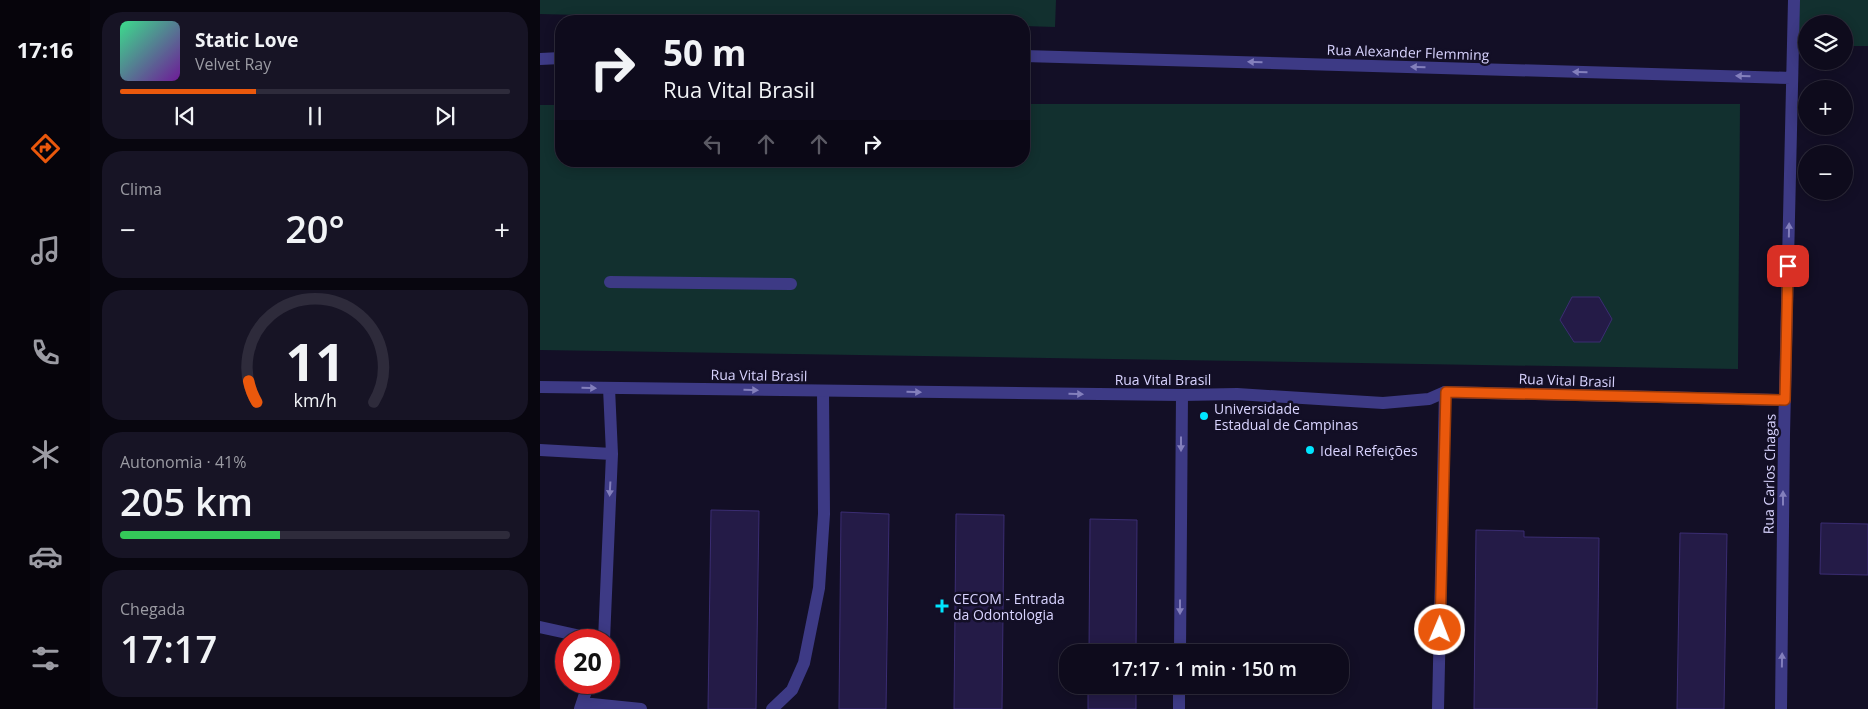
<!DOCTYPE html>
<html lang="pt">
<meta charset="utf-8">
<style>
:root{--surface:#0e0b1c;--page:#171425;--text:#f1f3f6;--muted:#9b9ba3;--line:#2e2b3b;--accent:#ea580c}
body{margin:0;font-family:"Open Sans",sans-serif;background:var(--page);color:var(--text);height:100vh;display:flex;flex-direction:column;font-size:19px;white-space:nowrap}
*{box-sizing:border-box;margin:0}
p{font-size:16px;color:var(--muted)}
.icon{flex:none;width:28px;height:28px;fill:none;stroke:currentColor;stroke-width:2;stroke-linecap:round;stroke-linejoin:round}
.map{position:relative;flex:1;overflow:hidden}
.side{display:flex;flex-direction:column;gap:12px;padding:12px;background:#08060f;width:450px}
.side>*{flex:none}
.top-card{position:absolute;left:15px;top:15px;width:475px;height:152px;border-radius:20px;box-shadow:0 2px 12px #0003,0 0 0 1px var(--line);background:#0e0b1c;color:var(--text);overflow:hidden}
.buttons{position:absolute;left:1258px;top:15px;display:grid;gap:10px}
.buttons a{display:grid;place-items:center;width:55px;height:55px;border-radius:50%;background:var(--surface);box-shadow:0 2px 12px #0003,0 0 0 1px var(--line);font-size:25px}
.speed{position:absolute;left:15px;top:629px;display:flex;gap:10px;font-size:25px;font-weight:700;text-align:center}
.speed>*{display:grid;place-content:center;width:65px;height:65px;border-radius:50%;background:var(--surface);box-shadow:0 2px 12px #0003,0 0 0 1px var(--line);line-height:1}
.speed .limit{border:8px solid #d22;background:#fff;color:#111}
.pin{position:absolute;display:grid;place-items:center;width:42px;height:42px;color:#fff;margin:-21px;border-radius:10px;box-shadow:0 2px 8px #0006}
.me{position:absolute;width:55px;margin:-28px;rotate:1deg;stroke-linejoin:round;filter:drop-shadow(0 0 4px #0008)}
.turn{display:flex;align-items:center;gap:18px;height:105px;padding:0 25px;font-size:22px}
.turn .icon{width:65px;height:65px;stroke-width:2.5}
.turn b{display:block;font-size:35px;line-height:42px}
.lanes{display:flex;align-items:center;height:48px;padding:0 25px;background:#0003;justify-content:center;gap:25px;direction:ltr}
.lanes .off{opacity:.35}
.big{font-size:38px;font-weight:600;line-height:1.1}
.side .widget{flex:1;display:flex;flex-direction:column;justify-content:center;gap:8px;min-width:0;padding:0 18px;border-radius:20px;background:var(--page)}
.side .dial{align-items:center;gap:0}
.dial svg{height:130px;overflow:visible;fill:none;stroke:var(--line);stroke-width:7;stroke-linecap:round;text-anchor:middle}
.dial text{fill:var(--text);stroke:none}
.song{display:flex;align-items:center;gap:15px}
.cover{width:60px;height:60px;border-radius:8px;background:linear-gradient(135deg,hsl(150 70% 55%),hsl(280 70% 35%))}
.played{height:5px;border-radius:2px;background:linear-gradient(90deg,var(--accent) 35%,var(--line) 35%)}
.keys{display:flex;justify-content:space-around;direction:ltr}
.heat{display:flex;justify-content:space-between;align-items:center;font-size:28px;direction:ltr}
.charge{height:8px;border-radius:4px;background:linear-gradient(90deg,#34c759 41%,var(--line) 0)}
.trip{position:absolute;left:519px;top:644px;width:290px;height:50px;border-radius:20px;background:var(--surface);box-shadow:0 2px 12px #0003,0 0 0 1px var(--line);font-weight:600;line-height:50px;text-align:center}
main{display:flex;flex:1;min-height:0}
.dock{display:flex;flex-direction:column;width:90px;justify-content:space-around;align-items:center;background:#06040b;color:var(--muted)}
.dock .icon{width:35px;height:35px}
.dock .active{color:var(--accent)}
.dock b{font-size:22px;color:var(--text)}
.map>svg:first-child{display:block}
.green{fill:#12302f}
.building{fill:#241b47;stroke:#3b2d73}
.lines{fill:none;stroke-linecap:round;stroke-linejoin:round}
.lane{stroke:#3d3a85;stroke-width:12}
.street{stroke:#3d3a85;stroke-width:12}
.oneway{fill:#837fbc}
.route-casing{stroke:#983908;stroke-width:12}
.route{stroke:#ea580c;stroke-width:9}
.poi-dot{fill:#00e5ff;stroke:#130f26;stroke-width:2}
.labels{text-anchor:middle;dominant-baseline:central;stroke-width:5;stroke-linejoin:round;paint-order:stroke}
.street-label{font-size:14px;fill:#d9d4ff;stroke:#130f26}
.poi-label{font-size:14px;fill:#d9d4ff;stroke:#130f26;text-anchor:start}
</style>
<main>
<nav class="dock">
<b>17:16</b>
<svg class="icon active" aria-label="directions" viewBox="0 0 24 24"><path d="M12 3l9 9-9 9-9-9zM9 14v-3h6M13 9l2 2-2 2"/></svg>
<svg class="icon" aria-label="music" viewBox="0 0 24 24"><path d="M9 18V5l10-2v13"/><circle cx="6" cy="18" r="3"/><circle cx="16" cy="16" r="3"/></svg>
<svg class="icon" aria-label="phone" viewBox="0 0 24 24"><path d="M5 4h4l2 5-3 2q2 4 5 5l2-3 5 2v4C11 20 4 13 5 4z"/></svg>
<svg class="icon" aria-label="climate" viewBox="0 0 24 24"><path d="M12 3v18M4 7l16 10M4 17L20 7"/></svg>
<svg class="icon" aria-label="car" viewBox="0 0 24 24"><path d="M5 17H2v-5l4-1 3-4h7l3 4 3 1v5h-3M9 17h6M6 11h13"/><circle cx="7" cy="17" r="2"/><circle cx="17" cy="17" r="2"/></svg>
<svg class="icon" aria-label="filters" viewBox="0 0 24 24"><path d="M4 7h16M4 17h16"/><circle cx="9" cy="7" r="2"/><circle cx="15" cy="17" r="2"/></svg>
</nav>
<section class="side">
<div class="widget">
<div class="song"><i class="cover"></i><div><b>Static Love</b><p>Velvet Ray</p></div></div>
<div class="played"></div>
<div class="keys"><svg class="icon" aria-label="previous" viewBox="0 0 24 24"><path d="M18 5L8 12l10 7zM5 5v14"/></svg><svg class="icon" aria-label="pause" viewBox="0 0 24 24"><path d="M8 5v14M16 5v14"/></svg><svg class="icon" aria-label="next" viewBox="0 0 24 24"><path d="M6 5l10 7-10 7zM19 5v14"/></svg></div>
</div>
<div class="widget"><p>Clima</p>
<div class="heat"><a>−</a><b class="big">20°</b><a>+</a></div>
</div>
<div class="widget dial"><svg viewBox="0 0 100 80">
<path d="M14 69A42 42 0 1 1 86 69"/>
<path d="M14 69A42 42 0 0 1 9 56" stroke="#ea580c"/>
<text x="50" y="56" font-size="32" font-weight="700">11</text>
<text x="50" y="72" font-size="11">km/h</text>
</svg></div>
<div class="widget"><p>Autonomia · 41%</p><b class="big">205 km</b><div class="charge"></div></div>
<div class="widget"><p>Chegada</p><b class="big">17:17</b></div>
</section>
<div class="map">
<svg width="1328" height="709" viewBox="0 0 1328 709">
<rect width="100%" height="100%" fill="#130f26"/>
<path class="green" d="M0,0H516L515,27L484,26V21H277L0,14Z
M1256,0H1328V46H1304V24H1266V46H1253Z
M484,104H1200L1198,369L0,350V105H21V161H484Z"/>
<path class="building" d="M1032,297H1059L1072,319L1060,342H1034L1020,320Z
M171,510L219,511L216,709H168Z
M301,512L349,514L346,709H299Z
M416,514L464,515L462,709H414Z
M550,519L597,520L596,652H549Z
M1281,523L1328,524V575L1280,574Z
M936,530L984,531V537L1059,538L1057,709H934Z
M1140,533L1187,534L1184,709H1137Z
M548,685H596V709H548Z"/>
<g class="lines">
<path class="lane" d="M70,282L251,284
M0,450L72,454
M0,627L59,640
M64,640L72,454L69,388
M640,652L642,395
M42,703L101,709
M40,709L49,682
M232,709L252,690L264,663L279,588L284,514L283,391
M639,709V685
M898,709L905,392"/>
<path class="street" d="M484,56L1251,78
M0,59L21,58
M0,387L642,395L697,394L843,403L889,399L905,392L1245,400
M1241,709L1244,435L1254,0"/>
</g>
<defs><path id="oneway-solid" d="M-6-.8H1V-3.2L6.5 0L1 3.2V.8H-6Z" transform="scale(1.25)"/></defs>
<g class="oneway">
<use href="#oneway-solid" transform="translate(715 62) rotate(-178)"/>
<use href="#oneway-solid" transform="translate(878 67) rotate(-178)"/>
<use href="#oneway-solid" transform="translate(1040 72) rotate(-178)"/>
<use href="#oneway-solid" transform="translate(1203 76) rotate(-178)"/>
<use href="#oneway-solid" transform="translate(1249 230) rotate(-89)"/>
<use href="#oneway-solid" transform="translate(49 388) rotate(1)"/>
<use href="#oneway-solid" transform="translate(211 390) rotate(1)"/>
<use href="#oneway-solid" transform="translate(374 392) rotate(1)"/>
<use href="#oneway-solid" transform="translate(536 394) rotate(1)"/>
<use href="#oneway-solid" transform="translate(641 444) rotate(90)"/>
<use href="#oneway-solid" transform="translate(70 489) rotate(93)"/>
<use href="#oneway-solid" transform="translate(1243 498) rotate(-90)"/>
<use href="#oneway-solid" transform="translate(640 607) rotate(90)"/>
<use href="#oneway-solid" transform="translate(1242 660) rotate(-89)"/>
</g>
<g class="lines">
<g class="route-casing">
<path id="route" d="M900,630L906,392L1245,400L1248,266"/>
</g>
<use href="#route" class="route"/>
</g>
<g class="poi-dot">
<circle cx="664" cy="416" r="5"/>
<circle cx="770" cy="450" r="5"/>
<path d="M399.5 598.5h5v5h5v5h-5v5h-5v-5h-5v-5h5z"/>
</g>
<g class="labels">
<g class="street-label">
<text transform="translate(868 52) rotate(2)">Rua Alexander Flemming</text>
<text transform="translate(219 375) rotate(1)">Rua Vital Brasil</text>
<text x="623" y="379">Rua Vital Brasil</text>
<text transform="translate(1027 380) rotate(2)">Rua Vital Brasil</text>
<text transform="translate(1229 474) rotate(-89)">Rua Carlos Chagas</text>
</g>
<g class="poi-label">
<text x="674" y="408">Universidade<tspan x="674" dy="16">Estadual de Campinas</tspan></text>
<text x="780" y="450">Ideal Refeições</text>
<text x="413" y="598">CECOM - Entrada<tspan x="413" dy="16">da Odontologia</tspan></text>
</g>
</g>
</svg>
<div class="buttons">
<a><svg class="icon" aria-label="layers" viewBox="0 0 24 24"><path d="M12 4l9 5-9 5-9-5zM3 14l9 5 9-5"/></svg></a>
<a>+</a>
<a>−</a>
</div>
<div class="speed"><div class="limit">20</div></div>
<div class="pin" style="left:1248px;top:266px;background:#d93025"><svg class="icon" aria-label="arrive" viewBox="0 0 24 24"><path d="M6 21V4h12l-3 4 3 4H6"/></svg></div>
<svg class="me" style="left:900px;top:630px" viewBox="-20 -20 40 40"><circle r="17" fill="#ea580c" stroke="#fff" stroke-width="3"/><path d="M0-11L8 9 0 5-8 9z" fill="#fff"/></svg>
<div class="trip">17:17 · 1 min · 150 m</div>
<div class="top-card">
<div class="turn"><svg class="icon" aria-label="right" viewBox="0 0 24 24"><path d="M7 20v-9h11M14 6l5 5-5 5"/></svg><div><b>50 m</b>Rua Vital Brasil</div></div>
<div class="lanes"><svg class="icon off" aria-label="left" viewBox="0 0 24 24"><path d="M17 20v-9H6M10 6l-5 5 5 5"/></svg><svg class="icon off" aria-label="ahead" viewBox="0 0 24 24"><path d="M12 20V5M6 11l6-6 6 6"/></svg><svg class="icon off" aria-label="ahead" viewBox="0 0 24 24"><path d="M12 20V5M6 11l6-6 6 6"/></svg><svg class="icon" aria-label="right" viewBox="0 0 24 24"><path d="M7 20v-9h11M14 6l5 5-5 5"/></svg></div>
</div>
</div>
</main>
